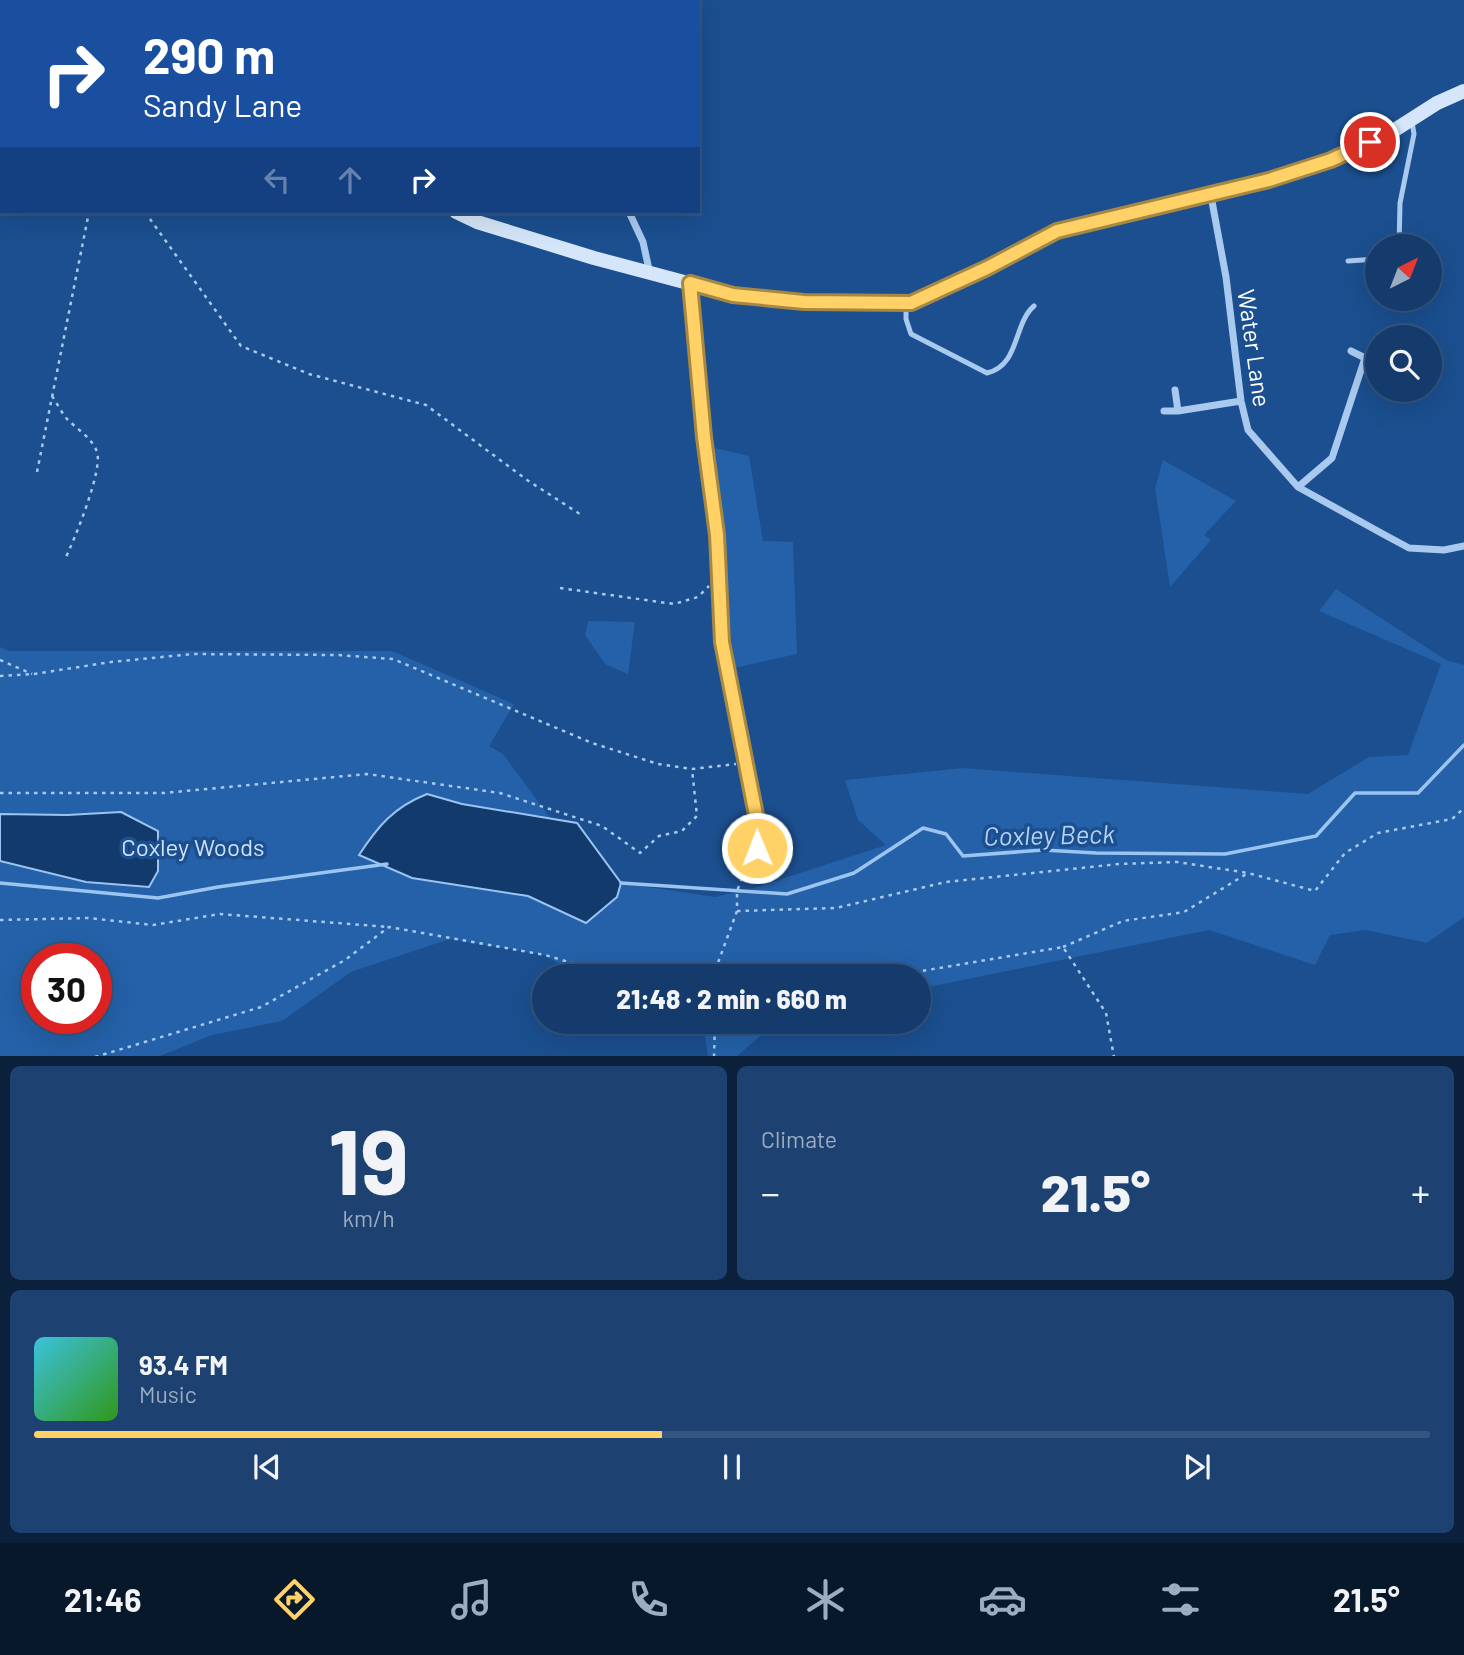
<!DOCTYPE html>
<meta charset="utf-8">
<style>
:root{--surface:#143b6b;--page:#1d4271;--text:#f1f3f6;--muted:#9dadc1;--line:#33557e;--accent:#ffd166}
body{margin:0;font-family:Barlow,sans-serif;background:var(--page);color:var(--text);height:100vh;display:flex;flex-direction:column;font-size:26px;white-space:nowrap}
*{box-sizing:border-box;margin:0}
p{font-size:23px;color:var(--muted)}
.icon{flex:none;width:38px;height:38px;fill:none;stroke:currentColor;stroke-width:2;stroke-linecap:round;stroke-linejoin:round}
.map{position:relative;height:1056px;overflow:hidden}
.drawer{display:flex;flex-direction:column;gap:10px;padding:10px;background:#0b203b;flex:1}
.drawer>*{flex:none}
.hud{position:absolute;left:0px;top:0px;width:700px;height:214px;box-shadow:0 7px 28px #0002,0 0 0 2px var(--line);background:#1a4fa0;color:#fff;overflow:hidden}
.needle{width:46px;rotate:42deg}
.controls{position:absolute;left:1365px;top:234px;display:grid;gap:14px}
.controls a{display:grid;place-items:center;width:77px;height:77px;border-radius:50%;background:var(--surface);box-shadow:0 7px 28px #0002,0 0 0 2px var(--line);font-size:35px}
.speed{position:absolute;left:21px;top:943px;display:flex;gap:14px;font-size:35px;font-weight:700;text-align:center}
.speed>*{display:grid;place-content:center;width:91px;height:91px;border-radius:50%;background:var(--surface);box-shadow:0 7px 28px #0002,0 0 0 2px var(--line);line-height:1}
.speed .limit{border:10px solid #d22;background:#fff;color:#111}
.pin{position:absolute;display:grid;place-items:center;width:60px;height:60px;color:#fff;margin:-30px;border:4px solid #fff;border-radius:50%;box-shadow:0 2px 7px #0007}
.me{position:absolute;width:77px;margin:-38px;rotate:359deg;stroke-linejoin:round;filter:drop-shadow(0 0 5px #0008)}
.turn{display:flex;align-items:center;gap:24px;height:147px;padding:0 28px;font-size:32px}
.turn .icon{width:91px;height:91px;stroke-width:2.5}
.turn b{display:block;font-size:49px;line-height:60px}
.lanes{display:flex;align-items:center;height:66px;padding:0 28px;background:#0003;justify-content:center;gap:35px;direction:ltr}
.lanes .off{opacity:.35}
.big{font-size:52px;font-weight:800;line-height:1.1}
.drawer .tile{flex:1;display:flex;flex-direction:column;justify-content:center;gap:10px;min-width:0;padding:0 24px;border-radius:10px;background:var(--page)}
.drawer .dial{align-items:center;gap:0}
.dial b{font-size:91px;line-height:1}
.song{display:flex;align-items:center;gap:21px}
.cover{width:84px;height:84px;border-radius:10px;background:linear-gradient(135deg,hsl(190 70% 55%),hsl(110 70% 35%))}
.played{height:7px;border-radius:4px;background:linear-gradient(90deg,var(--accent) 45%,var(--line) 45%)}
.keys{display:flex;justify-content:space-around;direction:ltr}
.heat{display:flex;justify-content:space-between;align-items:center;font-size:38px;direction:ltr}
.drawer .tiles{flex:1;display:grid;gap:10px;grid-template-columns:1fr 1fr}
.tile:last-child{grid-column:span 2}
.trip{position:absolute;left:532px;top:964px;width:399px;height:70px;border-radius:35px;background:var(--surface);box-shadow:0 7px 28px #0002,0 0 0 2px var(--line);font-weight:800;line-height:70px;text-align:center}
.dock{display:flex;height:112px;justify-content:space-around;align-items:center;background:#08182b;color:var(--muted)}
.dock .icon{width:49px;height:49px}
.dock .current{color:var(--accent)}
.dock b{font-size:32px;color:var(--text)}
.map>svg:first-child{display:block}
.green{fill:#2461a8;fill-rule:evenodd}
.water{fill:#123a6d;stroke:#9cc4f0;stroke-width:2}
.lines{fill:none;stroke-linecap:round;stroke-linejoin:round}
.stream{stroke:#9cc4f0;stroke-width:3.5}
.path{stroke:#a9c9ee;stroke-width:2.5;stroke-dasharray:3.5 5;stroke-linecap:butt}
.lane{stroke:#a9c9ee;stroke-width:5}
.street{stroke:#a9c9ee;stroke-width:7}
.secondary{stroke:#d6e6fa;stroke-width:14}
.route-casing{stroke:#a68842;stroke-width:18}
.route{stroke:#ffd166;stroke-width:12}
.labels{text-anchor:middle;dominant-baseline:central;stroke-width:7;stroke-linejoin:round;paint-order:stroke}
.street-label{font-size:24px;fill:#fff;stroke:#1b4f8f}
.park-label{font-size:24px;fill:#cfe3fa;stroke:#1b4f8f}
.water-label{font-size:26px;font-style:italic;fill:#b5d3f5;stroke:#1b4f8f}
</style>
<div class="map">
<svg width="1464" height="1057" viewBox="0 0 1464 1057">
<rect width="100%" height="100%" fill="#1b4f8f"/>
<path class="green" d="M714,448L749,456L763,541L793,542L797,654L734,668Z
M1163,460L1236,501L1204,535L1211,540L1170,587L1155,488Z
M1336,589L1446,660L1464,665V917L1427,943L1366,930L1330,935L1315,965L1209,930L919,989V976H697L696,971L663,976H578L545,955L450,939L351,972L282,1021L212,1035L160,1056L0,1057V647L9,651H392L514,704L489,746L503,754L551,819L462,804L427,794L412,878L528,896L586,923L617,897L621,883L715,897L754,888L886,845L858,820L845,780L963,768L1308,794L1369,757L1408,755L1441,664L1319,611ZM37,959H96V1018H37Z
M588,621L635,622L628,674L605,664L585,635Z
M703,1022H776L736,1057L708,1056Z"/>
<path class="water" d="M427,794L462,804L577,823L621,883L617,897L586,923L528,896L412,878L359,855C378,826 394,807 427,794Z
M121,812L158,831V871L149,887L86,882L0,861V814L67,815Z"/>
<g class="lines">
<path class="stream" d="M0,883L158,898L218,887L387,864
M621,883L787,894L854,873L923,828L946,834L963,856L1043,850L1096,853L1225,854L1316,836L1355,793H1418L1464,745"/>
<path class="path" d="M145,212L241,346L309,374L426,405L527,480L583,516
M52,396C57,403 61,412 67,419C76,428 93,439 97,452C103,470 75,538 66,557
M37,472L89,212
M560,588L674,604L698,597L709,586
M0,660L32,674
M0,676L34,674L111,662L193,654L337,655L393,659L592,743L658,764L692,769L736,764
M0,793H164L367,774L500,793L602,826L640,853L659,836L682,831L697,816L692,769
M742,878L737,891V911L715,971L758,970L904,974L1063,947L1106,1013L1114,1057
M737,911L836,908L946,882L1119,864L1177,862L1248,873L1315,891L1345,853L1378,833L1452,819L1464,808
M0,920L88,918L153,925L220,914L389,927
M1063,947L1123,921L1184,912L1248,873
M694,976L715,971V976
M95,1057L261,1007L345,960L389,927L545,955L616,976
M714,1057L715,1022"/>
<path class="lane" d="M1399,247L1400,203L1414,134L1412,122
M1348,261L1377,259
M906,303V319L911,334L987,373C1020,365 1013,324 1034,306"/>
<path class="street" d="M575,0V2
M1211,196L1226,277L1241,401L1248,430L1298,487L1383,534L1409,548L1444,550L1464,546
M629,212L643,242L650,274
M690,284L704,437L717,535L722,642L757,820V848L745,871
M1351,351L1375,363
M1175,390L1178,411L1241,401
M1164,411H1178
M1298,487L1332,458L1365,358"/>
<path class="secondary" d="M0,72H2
M456,212L477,222L594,258L733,295L804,302L911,303L987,268L1057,231L1098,220L1210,196L1331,160L1390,133L1437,103L1464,91"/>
</g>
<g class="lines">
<g class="route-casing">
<path id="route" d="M757,848V820L722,642L717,535L704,437L690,283L733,295L804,302L911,303L987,268L1057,231L1269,180L1331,160L1370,142"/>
</g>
<use href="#route" class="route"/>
</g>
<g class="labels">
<g class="street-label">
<text transform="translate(1255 348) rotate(82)">Water Lane</text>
</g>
<g class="park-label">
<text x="193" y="846">Coxley Woods</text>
</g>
<g class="water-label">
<text transform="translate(1049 834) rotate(-1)">Coxley Beck</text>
</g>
</g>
</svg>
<div class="controls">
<a><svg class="needle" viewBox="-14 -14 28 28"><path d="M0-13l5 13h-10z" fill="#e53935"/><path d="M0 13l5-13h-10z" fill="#9dadc1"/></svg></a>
<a><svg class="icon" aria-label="search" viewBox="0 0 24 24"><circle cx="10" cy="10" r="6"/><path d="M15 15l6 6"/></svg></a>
</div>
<div class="speed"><div class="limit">30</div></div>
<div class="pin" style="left:1370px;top:142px;background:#d93025"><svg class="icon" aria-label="arrive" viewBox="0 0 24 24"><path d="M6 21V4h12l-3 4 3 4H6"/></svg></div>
<svg class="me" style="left:757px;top:848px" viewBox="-20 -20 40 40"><circle r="17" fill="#ffd166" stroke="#fff" stroke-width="3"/><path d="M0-11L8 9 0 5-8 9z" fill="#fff"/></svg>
<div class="trip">21:48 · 2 min · 660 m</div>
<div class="hud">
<div class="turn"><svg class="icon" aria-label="right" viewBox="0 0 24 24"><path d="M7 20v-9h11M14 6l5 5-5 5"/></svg><div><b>290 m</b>Sandy Lane</div></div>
<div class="lanes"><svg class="icon off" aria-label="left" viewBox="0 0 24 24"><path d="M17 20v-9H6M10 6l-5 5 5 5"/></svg><svg class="icon off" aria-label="ahead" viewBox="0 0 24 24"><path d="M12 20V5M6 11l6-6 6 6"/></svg><svg class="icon" aria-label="right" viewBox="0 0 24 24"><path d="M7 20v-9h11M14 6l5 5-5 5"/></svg></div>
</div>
</div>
<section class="drawer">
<div class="tiles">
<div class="tile dial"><b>19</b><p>km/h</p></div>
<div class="tile"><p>Climate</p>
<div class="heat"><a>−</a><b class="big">21.5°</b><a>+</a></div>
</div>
<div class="tile">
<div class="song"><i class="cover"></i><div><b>93.4 FM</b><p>Music</p></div></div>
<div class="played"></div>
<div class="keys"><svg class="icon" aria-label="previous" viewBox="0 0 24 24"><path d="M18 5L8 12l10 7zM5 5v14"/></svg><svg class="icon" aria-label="pause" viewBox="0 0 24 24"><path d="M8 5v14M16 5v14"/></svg><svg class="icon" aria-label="next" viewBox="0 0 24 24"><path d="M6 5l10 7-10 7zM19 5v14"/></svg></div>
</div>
</div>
</section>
<nav class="dock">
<b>21:46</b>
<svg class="icon current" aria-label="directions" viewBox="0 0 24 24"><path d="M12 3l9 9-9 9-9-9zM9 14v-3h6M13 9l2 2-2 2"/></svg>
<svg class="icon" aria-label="music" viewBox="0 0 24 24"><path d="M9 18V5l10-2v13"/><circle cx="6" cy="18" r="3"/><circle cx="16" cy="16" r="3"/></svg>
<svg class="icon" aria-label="phone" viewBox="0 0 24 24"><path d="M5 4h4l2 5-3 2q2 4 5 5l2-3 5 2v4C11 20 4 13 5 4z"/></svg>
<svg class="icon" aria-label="climate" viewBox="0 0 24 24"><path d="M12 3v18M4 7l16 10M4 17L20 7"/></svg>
<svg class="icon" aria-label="car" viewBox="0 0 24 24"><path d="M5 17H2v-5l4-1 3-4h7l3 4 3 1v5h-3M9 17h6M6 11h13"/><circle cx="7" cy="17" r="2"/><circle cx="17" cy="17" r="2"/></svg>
<svg class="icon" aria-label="filters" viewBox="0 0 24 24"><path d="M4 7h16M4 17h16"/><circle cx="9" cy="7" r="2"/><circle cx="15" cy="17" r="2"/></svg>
<b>21.5°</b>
</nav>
